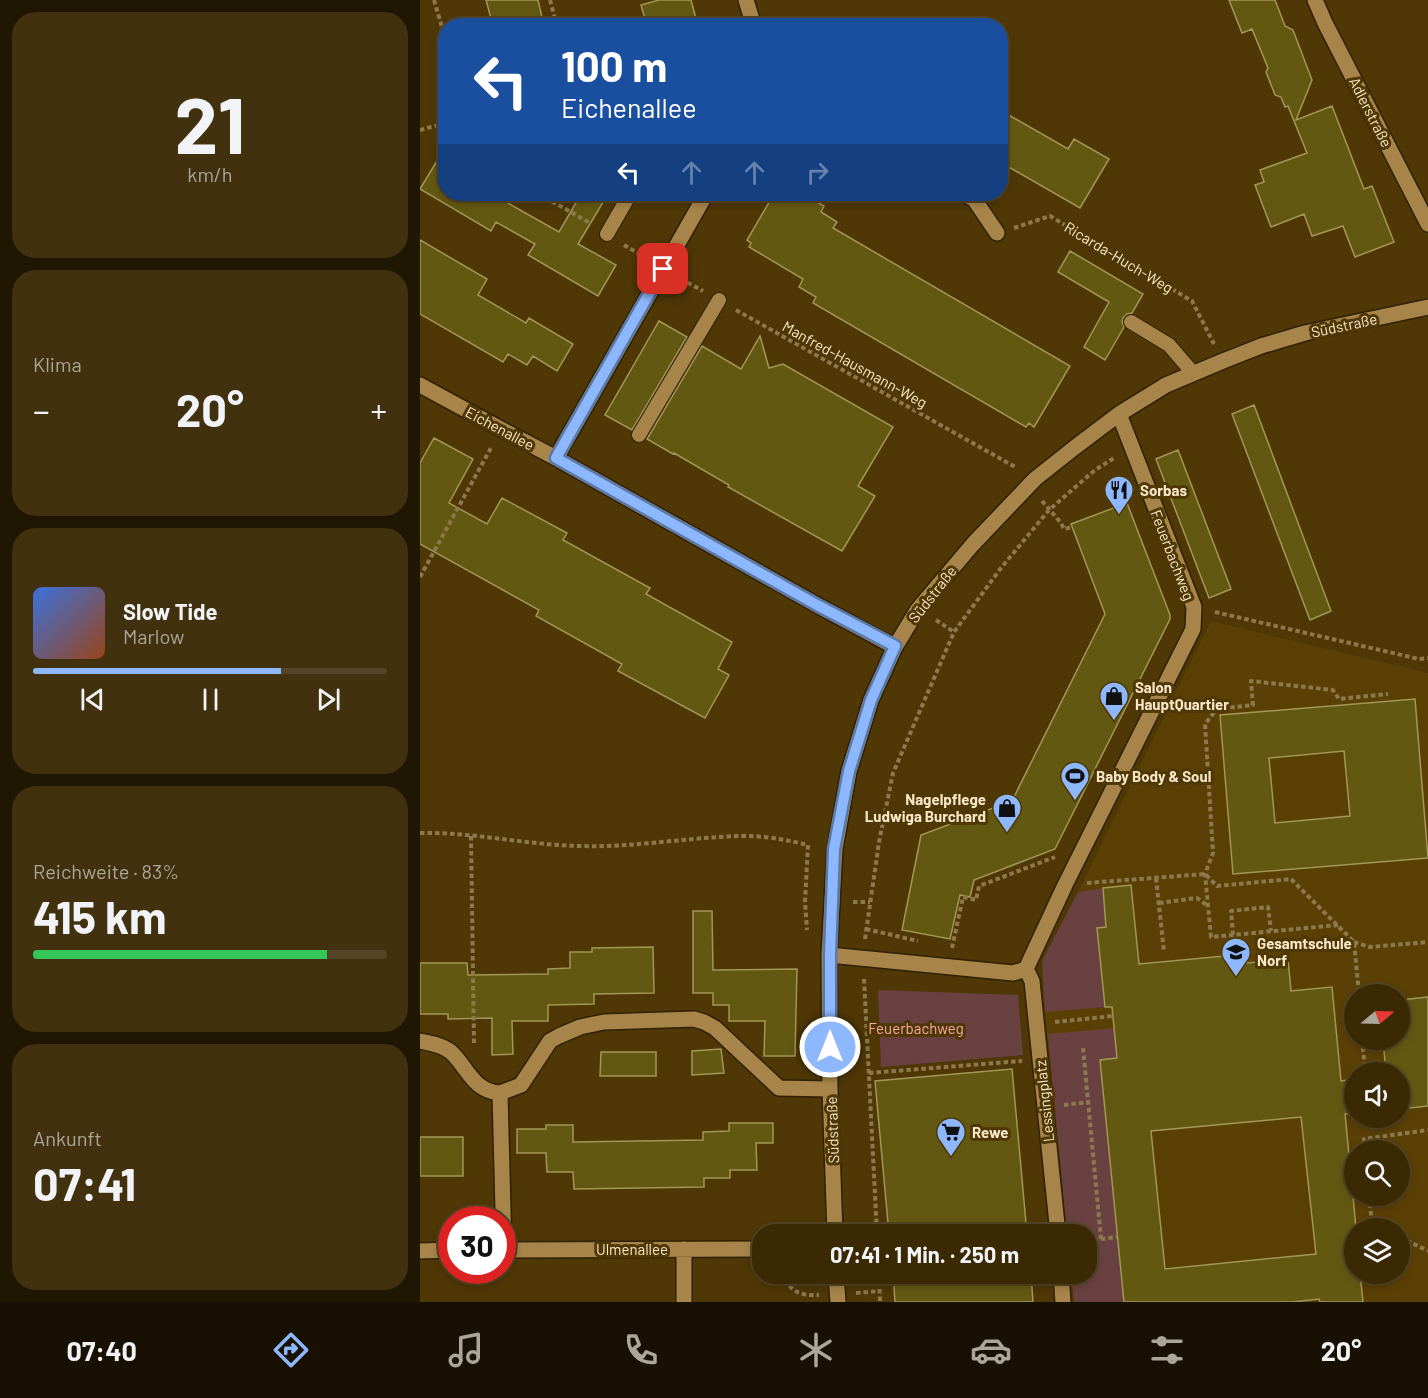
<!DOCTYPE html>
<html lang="de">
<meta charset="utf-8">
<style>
:root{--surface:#3b2904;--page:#42310e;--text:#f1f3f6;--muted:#aca69a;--line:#544526;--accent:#8eb8fd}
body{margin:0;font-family:Barlow,sans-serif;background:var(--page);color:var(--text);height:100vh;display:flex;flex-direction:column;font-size:22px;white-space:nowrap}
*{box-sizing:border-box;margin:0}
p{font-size:20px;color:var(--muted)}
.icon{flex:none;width:33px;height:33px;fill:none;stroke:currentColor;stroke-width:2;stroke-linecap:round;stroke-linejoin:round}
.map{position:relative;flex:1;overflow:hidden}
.side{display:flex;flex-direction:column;gap:12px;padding:12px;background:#201702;width:420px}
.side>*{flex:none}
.banner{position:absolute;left:18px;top:18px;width:570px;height:183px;border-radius:24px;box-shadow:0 3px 9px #0003,0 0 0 2px var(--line);background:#1a4fa0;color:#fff;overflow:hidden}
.needle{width:39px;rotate:71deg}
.fabs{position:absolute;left:924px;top:984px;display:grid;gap:12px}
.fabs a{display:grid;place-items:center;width:66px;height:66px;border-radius:50%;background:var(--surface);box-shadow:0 3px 9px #0003,0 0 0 2px var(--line);font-size:30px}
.speed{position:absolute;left:18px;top:1206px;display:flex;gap:12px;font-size:30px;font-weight:700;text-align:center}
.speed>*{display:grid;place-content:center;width:78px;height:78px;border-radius:50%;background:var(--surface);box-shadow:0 3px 9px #0003,0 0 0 2px var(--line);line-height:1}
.speed .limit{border:9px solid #d22;background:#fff;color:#111}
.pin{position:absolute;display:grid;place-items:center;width:51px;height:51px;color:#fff;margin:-26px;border-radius:12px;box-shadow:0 3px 9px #0006}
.me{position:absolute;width:66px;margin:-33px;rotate:0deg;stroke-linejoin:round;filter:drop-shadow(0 0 4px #0008)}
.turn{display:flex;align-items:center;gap:21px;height:126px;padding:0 24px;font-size:27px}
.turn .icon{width:78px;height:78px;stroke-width:2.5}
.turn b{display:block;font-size:42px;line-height:51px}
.lanes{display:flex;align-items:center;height:57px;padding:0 24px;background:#0003;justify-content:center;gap:30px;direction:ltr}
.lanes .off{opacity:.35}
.big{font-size:45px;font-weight:700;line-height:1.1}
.side .tile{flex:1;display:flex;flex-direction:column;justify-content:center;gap:9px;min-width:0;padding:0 21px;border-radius:24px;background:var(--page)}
.side .dial{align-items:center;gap:0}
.dial b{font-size:78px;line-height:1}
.song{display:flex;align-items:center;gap:18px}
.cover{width:72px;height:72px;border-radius:9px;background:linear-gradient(135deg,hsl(220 70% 55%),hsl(20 70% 35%))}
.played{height:6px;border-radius:3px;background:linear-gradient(90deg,var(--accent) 70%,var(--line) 70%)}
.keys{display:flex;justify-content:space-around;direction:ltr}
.heat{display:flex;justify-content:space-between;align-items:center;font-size:33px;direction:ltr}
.charge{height:9px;border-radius:4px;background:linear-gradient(90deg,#34c759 83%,var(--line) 0)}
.trip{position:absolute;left:332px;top:1224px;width:345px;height:60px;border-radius:24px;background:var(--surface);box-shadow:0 3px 9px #0003,0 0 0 2px var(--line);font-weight:700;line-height:60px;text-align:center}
.tabs{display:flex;height:96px;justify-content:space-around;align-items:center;background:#181002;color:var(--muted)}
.tabs .icon{width:42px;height:42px}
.tabs .current{color:var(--accent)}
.tabs b{font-size:27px;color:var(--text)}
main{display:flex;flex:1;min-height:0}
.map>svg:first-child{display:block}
.built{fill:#5b4006;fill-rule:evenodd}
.green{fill:#694140}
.building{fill:#635812;stroke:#a29756;stroke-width:1.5;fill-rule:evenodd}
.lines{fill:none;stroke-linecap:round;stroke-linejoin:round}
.lane-casing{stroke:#301f00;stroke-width:16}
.street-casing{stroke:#301f00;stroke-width:18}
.path{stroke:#8e784e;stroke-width:4;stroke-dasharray:4.5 3;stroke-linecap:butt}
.lane{stroke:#a7854a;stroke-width:14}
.street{stroke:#a7854a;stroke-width:15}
.route-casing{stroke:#5c78a4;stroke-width:15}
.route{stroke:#8eb8fd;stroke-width:10}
.labels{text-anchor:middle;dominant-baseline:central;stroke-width:6;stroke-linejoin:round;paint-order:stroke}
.street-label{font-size:15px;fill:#f9e7c9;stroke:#4f3706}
.poi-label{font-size:15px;font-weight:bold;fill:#f9e7c9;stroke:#4f3706;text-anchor:start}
.park-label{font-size:15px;fill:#f5aaa9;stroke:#4f3706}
</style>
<main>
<section class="side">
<div class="tile dial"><b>21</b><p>km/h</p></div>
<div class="tile"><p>Klima</p>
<div class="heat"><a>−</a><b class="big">20°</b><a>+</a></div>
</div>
<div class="tile">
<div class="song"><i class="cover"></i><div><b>Slow Tide</b><p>Marlow</p></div></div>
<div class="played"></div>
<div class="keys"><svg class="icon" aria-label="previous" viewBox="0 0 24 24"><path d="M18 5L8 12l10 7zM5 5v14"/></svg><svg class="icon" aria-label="pause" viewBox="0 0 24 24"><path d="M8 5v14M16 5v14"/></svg><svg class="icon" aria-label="next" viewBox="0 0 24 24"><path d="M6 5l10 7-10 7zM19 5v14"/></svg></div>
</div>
<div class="tile"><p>Reichweite · 83%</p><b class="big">415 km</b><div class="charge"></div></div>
<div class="tile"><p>Ankunft</p><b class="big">07:41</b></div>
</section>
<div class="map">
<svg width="1008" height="1302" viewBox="0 0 1008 1302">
<rect width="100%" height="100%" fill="#4f3706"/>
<path class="built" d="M791,621L1008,673V1302H654L651,1274H666V1234H647L625,1012L622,961L658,892ZM934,994H980V1040H934ZM934,1072H980V1118H934ZM934,1150H980V1196H934ZM934,1228H980V1274H934Z"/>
<path class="green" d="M683,888L686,927L677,929L685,1007L625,1012L622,961L658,892Z
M458,990L598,995L603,1055L461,1067Z
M695,1028L697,1058L680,1060L704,1302H654L651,1274H666V1234H647L628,1034Z"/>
<path class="building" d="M66,0H118L124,26H73Z
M239,0H271L278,26H227L221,5Z
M809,0H855L865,26L873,30L892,80L876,120L912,106L944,189L952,186L974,242L935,257L923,226L892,236L884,214L851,227L835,185L844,182L840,170L887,153L868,106L865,107L861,97L855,95L846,72L848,68L832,29L822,33Z
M580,110L648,149L654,139L689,159L660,208L580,162Z
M26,146V194H72L139,232L161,194H188L158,244L196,265L178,296L108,255L115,244L76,222L71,231L0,189Z
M354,194H383L404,206L401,212L417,222L413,228L650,366L614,427L609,423L606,427L393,303L396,297L379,287L383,279L329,247L331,243L327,240Z
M0,240L67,279L58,295L106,323L109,318L153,344L137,371L113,356L107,365L88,354L83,362L0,314Z
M650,251L723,294L712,313L707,314L703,318L702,322L704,327L685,360L664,347L689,302L638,272Z
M239,321L267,337L212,430L185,415Z
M340,336L349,368L363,364L473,427L438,486L455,496L422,551L308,487L309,485L254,453L253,454L227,439L282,346L321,369Z
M834,405L911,611L890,620L812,414Z
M14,438L53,459L29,503L67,524L82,498L147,533L143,540L230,588L226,594L312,642L298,669L309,675L285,718L198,671L202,664L116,616L119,610L0,544V463Z
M758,450L811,589L789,598L736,459Z
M707,503L750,615V619L635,849L554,880L550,897L540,895L530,939L482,930L501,835L592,801L685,614L651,524Z
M995,699L1008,858L813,874L800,715ZM924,751L930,816L855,823L849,758Z
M711,885L719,964L826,954L827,963L868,959L871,991L912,987L921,1081L934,1079V1113L925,1114L936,1228H934V1274H940L943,1302H900L899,1299L873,1302H704L680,1060L697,1058L692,1007H685L677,928L686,927L683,888ZM881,1117L896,1254L745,1269L731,1131Z
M273,911H292L293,970L377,969L375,1056H344L345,1021H309V1005H293V993H273Z
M233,947L234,993L174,994V1004L128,1005V1021H92L93,1054L72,1055V1018L28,1019V1014H0V963H47L48,975L128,974V969L150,968V952H172V948Z
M1008,997V1106L980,1109V1072H966L963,1040H980V1000Z
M301,1049L304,1073L272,1075V1051Z
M181,1052H236V1076H180Z
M592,1069L607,1234H469L455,1081Z
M309,1123H353V1143H336L337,1170H310V1178H284V1187L154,1189L153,1172H127L126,1153H97V1129H126V1125H153V1142L283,1140V1132L309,1131Z
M0,1137H43V1176H0Z
M473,1274H611L613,1302H475Z"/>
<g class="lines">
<g class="lane-casing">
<path id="lane" d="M187,234L210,194
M711,322L749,345L773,373
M219,435L299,300"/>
</g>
<g class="street-casing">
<path id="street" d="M326,0L334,26
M895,0L905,23L1008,224
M544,194L554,199L577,233
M0,385L81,429L136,458L397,605L475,647
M136,458L286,194
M409,955L593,973L606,969L645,885L773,629L774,607L699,414
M606,969L612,981L638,1234
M0,1041C10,1043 23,1045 31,1052C48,1068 53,1091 80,1093
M415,1234L410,1089L409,955L415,849L429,771L451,700L475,647L498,609L553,544L615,479L654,448L699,414L746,385L803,361L841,346L885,333L1008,307
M82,1250L342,1249
M84,1250L80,1093L101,1085L130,1041L139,1036L160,1027L184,1022L274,1019L284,1022L295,1028L359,1088L410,1089
M0,1251L32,1250
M416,1274L418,1302
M641,1274L643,1302
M264,1302V1249"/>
</g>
<path class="path" d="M14,0L26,41
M130,0L137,26
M0,130L26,123
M119,194L170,223
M594,228L630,216L772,301L794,344
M204,245L226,258
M261,279L283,291
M316,310L597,468
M622,501L641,523L644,529L652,527
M0,577L72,446
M795,612L999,659L1008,658
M516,620L534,632
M0,833C54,832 106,845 160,846C191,847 221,844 252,841C276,839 300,836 325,836C347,836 367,840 388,845L385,902L387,930
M51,836L54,1045
M736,878L744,952
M667,883L785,874L797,886L871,879L934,942L939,994
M433,902H450
M739,903L777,898L788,906
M918,925L791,937L785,874L793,853L785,724L797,709L833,705L831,681L913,690L919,699L968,694
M446,929L498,941
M813,935L811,911L848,907L851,931
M445,939L459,842L473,773L534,632L581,568L629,510L675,470L694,458
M934,942L950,947L1008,942
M532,948L543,897L556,900L559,886L635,857
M444,979L457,1234
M635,1022L693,1016
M942,1040L945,1068L966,1066
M663,1048L681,1239
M449,1073L602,1061
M644,1105L669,1102
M945,1150L944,1139L1008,1130
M949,1196L952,1223L963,1228
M980,1237L1008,1251
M666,1241L697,1237
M360,1274C372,1291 378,1296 399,1295
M459,1274L460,1302
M436,1293L460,1291"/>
<use href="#lane" class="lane"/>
<use href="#street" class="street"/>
</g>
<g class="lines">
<g class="route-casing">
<path id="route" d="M243,269L136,458L397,605L475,646L451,700L429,771L414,849L410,955V1047"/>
</g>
<use href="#route" class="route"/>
</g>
<defs>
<g id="restaurant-pin" transform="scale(1.5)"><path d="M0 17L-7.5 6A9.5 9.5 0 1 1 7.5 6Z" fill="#8eb8fd" stroke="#4f3706"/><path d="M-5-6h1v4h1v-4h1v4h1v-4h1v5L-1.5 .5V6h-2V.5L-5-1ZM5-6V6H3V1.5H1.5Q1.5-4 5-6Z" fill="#111"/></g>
<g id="shop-pin" transform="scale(1.5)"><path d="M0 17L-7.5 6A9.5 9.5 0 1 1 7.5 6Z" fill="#8eb8fd" stroke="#4f3706"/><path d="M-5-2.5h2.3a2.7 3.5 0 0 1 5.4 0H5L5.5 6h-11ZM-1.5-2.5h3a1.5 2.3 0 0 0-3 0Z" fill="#111"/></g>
<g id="stadium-pin" transform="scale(1.5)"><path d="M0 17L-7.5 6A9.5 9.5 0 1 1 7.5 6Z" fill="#8eb8fd" stroke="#4f3706"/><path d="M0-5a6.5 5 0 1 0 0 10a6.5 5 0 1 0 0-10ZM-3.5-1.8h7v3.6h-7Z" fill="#111"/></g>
<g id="school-pin" transform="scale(1.5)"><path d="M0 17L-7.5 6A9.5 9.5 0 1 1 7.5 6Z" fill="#8eb8fd" stroke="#4f3706"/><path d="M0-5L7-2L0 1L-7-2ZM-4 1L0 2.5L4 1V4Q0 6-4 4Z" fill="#111"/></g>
<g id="supermarket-pin" transform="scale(1.5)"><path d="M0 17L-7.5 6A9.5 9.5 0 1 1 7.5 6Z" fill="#8eb8fd" stroke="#4f3706"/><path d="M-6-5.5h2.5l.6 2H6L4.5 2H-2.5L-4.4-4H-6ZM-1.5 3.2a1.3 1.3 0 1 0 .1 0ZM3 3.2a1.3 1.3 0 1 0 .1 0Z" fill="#111"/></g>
</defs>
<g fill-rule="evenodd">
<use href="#restaurant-pin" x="699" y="490"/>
<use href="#shop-pin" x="694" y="696"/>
<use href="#stadium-pin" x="655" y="776"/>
<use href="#shop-pin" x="587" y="808"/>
<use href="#school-pin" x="816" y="952"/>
<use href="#supermarket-pin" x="531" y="1132"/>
</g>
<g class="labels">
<g class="street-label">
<text transform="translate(951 112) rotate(63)">Adlerstraße</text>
<text transform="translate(699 257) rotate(31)">Ricarda-Huch-Weg</text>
<text transform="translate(924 325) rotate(-12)">Südstraße</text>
<text transform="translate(435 364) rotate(29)">Manfred-Hausmann-Weg</text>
<text transform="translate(80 428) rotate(28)">Eichenallee</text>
<text transform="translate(753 555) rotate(69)">Feuerbachweg</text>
<text transform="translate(512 594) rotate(-52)">Südstraße</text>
<text transform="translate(624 1101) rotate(-96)">Lessingplatz</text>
<text transform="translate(412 1130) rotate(-92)">Südstraße</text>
<text x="212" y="1249">Ulmenallee</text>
</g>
<g class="poi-label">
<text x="720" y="490">Sorbas</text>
<text x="715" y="687">Salon<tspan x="715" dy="17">HauptQuartier</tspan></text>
<text x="676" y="776">Baby Body &amp; Soul</text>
<text x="566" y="799" text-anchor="end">Nagelpflege<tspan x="566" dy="17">Ludwiga Burchard</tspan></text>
<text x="837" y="943">Gesamtschule<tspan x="837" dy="17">Norf</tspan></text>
<text x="552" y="1132">Rewe</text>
</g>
<g class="park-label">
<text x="496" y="1028">Feuerbachweg</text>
</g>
</g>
</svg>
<div class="fabs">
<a><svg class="needle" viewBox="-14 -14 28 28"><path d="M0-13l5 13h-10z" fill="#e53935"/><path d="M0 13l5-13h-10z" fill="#aca69a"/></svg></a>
<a><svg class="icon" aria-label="sound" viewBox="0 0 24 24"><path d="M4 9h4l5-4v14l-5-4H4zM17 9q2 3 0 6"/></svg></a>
<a><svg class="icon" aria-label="search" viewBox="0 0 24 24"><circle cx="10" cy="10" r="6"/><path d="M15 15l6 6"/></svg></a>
<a><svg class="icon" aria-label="layers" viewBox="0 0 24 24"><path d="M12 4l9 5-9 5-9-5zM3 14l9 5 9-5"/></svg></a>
</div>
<div class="speed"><div class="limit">30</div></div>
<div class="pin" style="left:243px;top:269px;background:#d93025"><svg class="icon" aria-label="arrive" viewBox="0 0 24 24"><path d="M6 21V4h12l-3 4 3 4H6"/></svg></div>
<svg class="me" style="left:410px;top:1047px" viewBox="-20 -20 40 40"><circle r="17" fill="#8eb8fd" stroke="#fff" stroke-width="3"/><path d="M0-11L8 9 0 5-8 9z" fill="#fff"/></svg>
<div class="trip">07:41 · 1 Min. · 250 m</div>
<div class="banner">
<div class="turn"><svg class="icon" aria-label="left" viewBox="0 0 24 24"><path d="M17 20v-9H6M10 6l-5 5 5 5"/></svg><div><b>100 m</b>Eichenallee</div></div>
<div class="lanes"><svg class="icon" aria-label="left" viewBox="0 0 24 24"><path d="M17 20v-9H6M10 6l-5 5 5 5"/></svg><svg class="icon off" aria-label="ahead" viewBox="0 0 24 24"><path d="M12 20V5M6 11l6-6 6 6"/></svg><svg class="icon off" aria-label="ahead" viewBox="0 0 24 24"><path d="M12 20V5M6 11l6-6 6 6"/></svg><svg class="icon off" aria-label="right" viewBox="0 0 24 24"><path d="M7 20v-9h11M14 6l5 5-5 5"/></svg></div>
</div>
</div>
</main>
<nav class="tabs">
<b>07:40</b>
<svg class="icon current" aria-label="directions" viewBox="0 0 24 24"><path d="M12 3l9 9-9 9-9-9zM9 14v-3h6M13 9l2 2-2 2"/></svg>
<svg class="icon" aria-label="music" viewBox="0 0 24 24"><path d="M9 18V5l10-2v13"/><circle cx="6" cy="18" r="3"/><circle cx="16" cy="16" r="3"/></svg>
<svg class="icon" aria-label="phone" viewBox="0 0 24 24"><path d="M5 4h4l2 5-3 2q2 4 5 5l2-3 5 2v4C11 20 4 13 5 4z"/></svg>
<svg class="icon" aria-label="climate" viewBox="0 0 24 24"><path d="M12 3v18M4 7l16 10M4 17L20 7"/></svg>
<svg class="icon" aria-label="car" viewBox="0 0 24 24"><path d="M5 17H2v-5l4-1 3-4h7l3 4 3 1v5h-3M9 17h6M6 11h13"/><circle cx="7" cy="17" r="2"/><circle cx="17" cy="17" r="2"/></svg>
<svg class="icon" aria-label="filters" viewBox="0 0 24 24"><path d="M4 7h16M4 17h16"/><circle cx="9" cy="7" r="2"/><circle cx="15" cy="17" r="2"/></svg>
<b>20°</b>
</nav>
